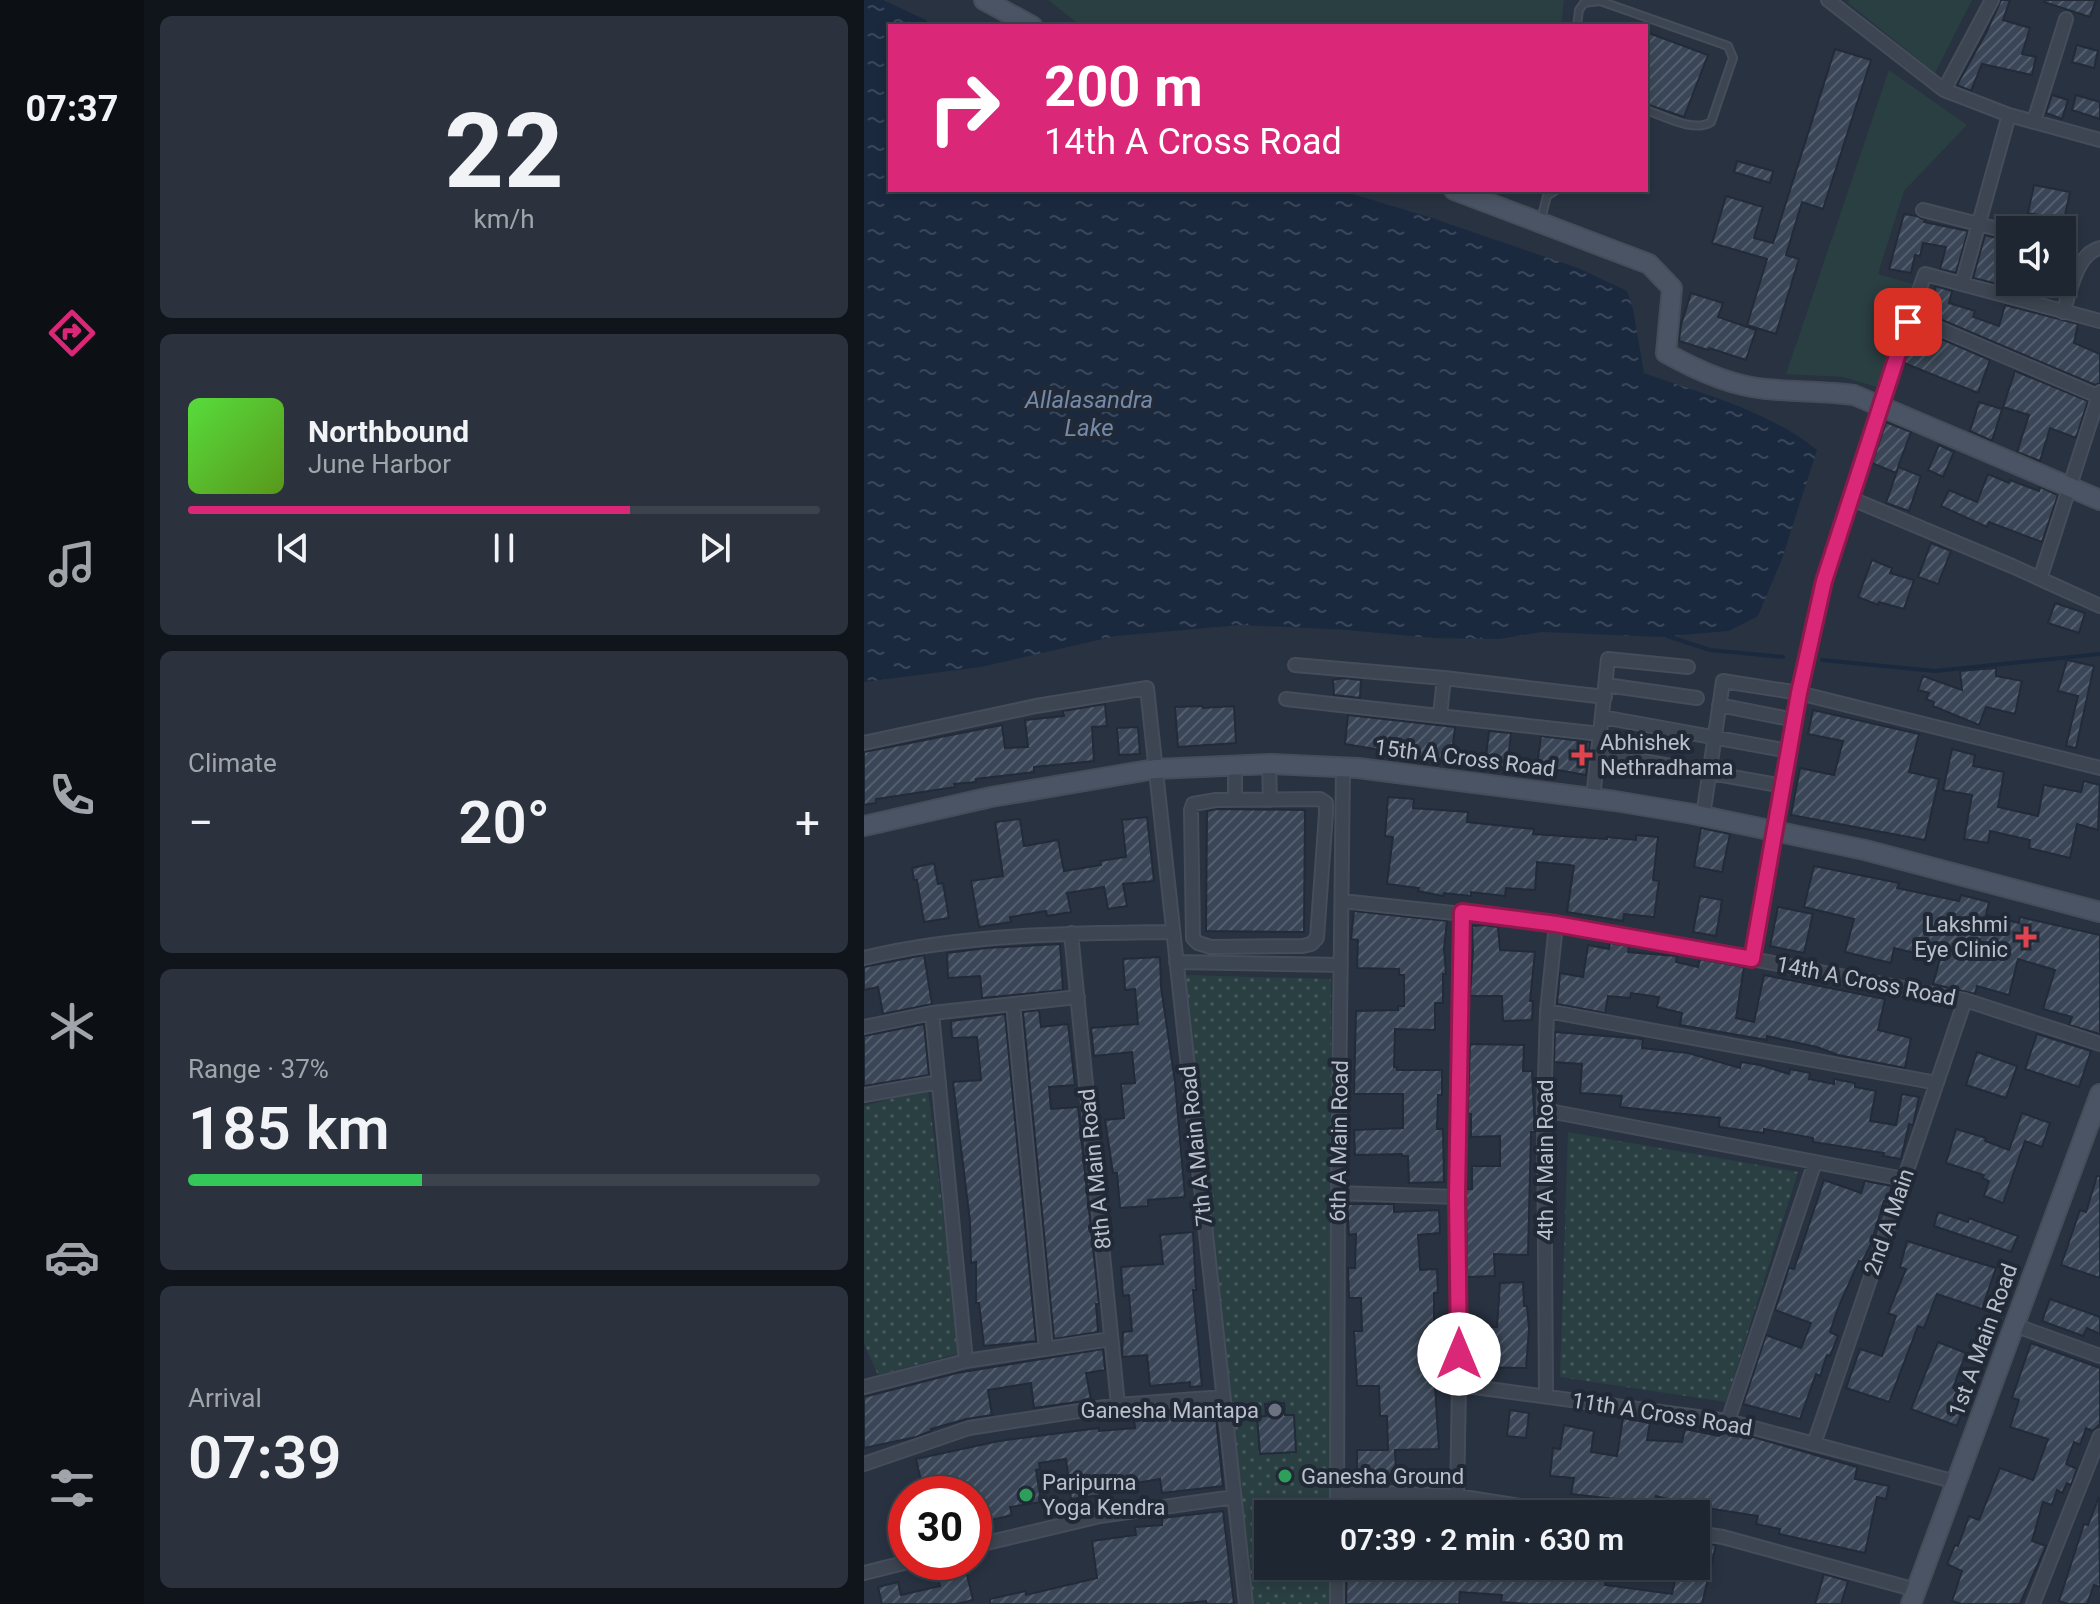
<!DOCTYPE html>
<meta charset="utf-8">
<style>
:root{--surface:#1e2631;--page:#2b323d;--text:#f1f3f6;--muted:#a1a5ab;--line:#3c434d;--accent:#db2777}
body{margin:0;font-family:Roboto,sans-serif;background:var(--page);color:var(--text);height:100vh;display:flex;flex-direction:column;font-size:30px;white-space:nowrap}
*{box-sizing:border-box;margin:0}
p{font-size:26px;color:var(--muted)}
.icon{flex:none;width:44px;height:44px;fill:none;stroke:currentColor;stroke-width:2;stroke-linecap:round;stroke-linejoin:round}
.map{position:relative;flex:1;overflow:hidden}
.details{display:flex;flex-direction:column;gap:16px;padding:16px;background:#10151b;width:720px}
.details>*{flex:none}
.banner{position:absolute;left:24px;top:24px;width:760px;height:168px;border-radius:0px;box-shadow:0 4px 12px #0003,0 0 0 2px var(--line);background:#db2777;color:#fff;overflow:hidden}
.controls{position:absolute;left:1132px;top:216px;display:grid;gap:16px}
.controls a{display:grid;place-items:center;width:80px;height:80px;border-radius:0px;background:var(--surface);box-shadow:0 4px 12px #0003,0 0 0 2px var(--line);font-size:40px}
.speed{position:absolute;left:24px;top:1476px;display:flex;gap:16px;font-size:40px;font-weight:700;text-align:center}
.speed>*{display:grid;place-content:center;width:104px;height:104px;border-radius:50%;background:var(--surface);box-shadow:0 4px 12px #0003,0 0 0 2px var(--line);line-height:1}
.speed .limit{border:12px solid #d22;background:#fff;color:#111}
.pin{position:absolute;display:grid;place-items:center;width:68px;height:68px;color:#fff;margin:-34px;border-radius:16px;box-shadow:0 4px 12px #0006}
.me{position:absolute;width:88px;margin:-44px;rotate:0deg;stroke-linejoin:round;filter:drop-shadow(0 0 6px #0008)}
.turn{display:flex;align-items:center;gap:28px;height:168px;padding:0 24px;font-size:36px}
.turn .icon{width:104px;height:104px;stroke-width:2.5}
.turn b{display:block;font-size:56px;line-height:68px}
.big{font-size:60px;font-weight:600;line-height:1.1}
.details .tile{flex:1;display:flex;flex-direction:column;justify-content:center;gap:12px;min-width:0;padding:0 28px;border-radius:12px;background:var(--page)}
.details .dial{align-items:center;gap:0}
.dial b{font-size:104px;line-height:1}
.song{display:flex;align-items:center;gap:24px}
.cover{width:96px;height:96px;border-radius:12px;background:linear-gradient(135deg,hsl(110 70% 55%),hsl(90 70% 35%))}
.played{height:8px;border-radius:4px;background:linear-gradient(90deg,var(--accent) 70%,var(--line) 70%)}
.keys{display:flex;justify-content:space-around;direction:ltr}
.heat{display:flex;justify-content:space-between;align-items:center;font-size:44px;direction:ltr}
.charge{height:12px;border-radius:6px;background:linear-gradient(90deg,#34c759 37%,var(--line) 0)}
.trip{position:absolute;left:390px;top:1500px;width:456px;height:80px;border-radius:0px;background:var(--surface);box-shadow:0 4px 12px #0003,0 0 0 2px var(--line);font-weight:600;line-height:80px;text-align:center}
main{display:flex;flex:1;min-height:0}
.dock{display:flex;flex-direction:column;width:144px;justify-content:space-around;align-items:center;background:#0c0f14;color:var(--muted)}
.dock .icon{width:56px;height:56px}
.dock .selected{color:var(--accent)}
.dock b{font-size:36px;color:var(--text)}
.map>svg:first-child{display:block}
.grass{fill:#2a3f42}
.park{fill:url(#park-dots)}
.water{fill:url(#water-ripples)}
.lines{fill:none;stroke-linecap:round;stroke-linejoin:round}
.stream{stroke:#1b293f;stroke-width:4}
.building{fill:url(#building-hatch);stroke:#232b39;stroke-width:2}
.lane-casing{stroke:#464d5a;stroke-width:10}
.street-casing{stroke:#464d5a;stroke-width:16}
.secondary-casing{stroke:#464d5a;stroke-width:22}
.lane{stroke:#3c4551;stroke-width:6}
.street{stroke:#3c4551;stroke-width:12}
.secondary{stroke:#4b5464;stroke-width:18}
.route-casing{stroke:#8e194d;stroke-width:20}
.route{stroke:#db2777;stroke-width:14}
.health-dot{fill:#e0444e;stroke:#212937;stroke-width:3}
.worship-dot{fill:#6b7280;stroke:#212937;stroke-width:3}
.leisure-dot{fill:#2e9e5b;stroke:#212937;stroke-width:3}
.labels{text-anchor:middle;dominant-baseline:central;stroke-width:8;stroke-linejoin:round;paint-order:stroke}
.poi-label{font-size:22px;fill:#b9c0cb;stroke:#212937;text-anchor:start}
.street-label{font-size:22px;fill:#b9c0cb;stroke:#212937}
.water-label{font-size:24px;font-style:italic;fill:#758aa8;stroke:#212937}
</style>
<main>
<nav class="dock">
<b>07:37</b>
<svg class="icon selected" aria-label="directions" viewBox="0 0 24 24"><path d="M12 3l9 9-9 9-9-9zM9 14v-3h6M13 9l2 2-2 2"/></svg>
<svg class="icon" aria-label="music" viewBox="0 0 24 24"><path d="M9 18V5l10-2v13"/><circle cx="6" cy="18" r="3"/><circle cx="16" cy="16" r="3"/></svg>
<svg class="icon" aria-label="phone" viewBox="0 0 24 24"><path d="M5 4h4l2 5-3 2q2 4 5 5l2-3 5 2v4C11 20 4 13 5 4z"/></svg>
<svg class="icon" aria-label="climate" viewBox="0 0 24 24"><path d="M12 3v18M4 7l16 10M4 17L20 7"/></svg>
<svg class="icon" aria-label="car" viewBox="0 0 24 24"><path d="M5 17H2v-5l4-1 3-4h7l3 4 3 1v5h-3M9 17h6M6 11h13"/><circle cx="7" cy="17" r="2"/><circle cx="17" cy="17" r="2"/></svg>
<svg class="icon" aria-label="filters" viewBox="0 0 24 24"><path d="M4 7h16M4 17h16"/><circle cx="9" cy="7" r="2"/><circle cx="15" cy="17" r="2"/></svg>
</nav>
<section class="details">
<div class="tile dial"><b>22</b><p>km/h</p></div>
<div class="tile">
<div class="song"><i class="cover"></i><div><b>Northbound</b><p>June Harbor</p></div></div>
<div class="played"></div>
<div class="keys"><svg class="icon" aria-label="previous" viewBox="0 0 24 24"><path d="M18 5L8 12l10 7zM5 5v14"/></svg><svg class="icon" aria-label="pause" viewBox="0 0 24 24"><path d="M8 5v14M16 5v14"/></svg><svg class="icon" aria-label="next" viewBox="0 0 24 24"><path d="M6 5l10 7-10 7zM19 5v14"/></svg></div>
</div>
<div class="tile"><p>Climate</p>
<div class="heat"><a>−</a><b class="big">20°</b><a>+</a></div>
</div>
<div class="tile"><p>Range · 37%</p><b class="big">185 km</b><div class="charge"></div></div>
<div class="tile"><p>Arrival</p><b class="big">07:39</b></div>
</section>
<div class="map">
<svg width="1236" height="1604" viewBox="0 0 1236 1604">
<defs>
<pattern id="park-dots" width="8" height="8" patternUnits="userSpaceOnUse" patternTransform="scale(2)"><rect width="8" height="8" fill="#2a3f42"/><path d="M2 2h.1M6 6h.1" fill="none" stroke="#47595c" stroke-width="1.8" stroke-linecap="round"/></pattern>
<pattern id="water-ripples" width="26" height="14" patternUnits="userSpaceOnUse" patternTransform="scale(2)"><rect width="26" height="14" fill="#1b293f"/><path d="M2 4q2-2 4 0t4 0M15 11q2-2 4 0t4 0" fill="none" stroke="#3a4659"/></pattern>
<pattern id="building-hatch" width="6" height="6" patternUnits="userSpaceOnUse" patternTransform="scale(2)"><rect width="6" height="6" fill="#3a4657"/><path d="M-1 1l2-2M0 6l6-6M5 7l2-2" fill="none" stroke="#545f6e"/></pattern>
</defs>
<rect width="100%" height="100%" fill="#283241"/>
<path class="grass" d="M184,0H700L697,26H217Z
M985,0H1108L1071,73L984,3Z
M1025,70L1103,125L1040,191L1014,274L1049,284L1016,388L979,377L922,374Z"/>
<path class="park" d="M320,975L467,979L469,1514H404V1566H469V1604H386Z
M64,1089L96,1353L14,1375L0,1344V1106Z
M704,1132L934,1172L862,1402L696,1377Z"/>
<path class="water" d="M0,0H19L62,20L66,26H26V190H475L565,217L714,268L763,291L769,309L780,373C838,394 904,410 953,450L918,559L894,616L865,631L795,637L678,632L635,639L568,638L483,630L377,625L252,636L117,667L0,682Z"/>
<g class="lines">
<path class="stream" d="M803,636L846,650L919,657
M958,660L1071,671L1236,654"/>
</g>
<path class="building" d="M1137,0H1146L1139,20L1166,28L1158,54L1172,57L1168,75L1118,64L1107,91L1093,85L1123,31Z
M1181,0H1232L1226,17L1180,2Z
M782,32L844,55L820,117L782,104Z
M1213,45L1234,51L1230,68L1208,62Z
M971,49L1007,60L959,209L938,202L922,255L935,259L912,334L883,325L903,259L848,243L862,196L899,207L890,238L909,243Z
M1188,95L1204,100L1198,119L1182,113Z
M1212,95L1236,102V119L1208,110Z
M873,161L909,171L906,183L870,172Z
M1170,185L1206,192L1200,220L1164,213Z
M1040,214L1053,216L1061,220L1060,222L1104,231L1092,273L1076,269L1082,247L1059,243L1056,256L1051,255L1047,273L1025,269Z
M1121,235L1144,241L1134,284L1109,278Z
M1072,286L1088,291L1085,303L1111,311L1109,317L1135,326L1141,305L1214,324L1210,343L1236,354V383L1231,385L1064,314Z
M827,293L859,303L854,317L892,330L882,360L845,348L844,350L815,341L817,325Z
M1052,328L1126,360L1114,393L1040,363Z
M1151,371L1224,401L1212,438L1186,428L1176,461L1153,452L1165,415L1139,407Z
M1115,402L1138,409L1128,441L1106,431Z
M1022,422L1047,432L1034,467L1057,476L1045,511L1022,503L1034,468L1032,473L1008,463Z
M1075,445L1090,452L1079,477L1064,470Z
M1124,474L1145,483L1146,480L1175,491L1176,487L1194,495L1178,542L1125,522L1123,527L1077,506L1085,490L1113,502Z
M1067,543L1087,551L1074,584L1054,577Z
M1008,560L1028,568L1026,573L1050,580L1040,609L1015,602L1014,605L994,597Z
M1191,603L1221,613L1215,633L1184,623Z
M1203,660L1230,666L1212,748L1202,746L1214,696L1194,691Z
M1132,668V676L1158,681L1151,714L1122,707L1115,725L1069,706L1070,702L1062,699L1065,693L1054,690L1059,676L1098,690L1096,671Z
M480,678L497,680L496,698L470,695L469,680Z
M241,704L243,726L228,727L230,761L170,767V772L112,779V782L90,784L91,787L12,799V803L0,805V752L138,725L141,748L164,747L161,720L200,716L199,711Z
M338,706L339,708L370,706L372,743L314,747L311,707Z
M949,710L1055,734L1045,772L1075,779L1061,840L927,815L936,768L970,775L979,741L944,734Z
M484,715L591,727L587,762L481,744Z
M274,727L276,754L255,755L253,728Z
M625,731L647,733L643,768L621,765Z
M677,736L726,742L722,775L693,770L692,776L672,773Z
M1088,749L1111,755L1109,766L1140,772L1134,807L1174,816L1180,785L1217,792L1220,781L1236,785L1234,830L1213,824L1206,858L1165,848L1166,840L1126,831L1124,843L1100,839L1108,795L1079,790Z
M524,797L550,799L549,808L604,812L603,822L670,829L669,834L743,839V837L772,840V835L794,837L789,880L795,881L790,917L760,914L759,921L703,912L710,866L706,865L673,862L671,890L642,888L641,896L607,892V896L580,893L579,896L554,891L555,888L523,884L529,837L521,836Z
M352,809L441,810L440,932L342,931L343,811Z
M283,817L290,881L259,884L263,906L244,909L240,887L203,893L207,912L183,916L182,911L146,917L147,922L115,927L107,881L139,876L131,822L156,819L160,846L194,840L200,871L237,865L236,861L262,857L258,820Z
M837,828L866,834L858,872L830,867Z
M70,863L74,884L79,883L85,918L60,922L53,880H50L48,868Z
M950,866L1035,883L1033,888L1095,901L1097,895L1125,902L1122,915L1155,923L1156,917L1236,935V1034L1205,1025L1208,1017L1179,1009L1191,970L1154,959L1145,995L1113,986L1111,994L1069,984L1076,959L1030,948L1027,963L981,952L990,919L940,907Z
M836,896L858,900L852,936L829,932Z
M914,907L949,914L940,953L906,946Z
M490,911L583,921L580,948L582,974H579V1003H571V1030L531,1029L530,1067H533V1070H578V1095H574L573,1129H579L580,1182L545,1183L544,1156H538V1154L491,1155L490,1130L539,1128V1094H490L492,1011L534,1010V1006H540V975H535V969L493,968L494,940L487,939Z
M620,925L634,927L636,950L671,952L666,1001H669L668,1020L639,1021L638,996H606L609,951L608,926Z
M746,943L765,946L764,952L813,956L812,962L834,967L836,959L880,967L872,1018L890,1022L900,975L1021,999L1014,1030L1047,1038L1041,1068L974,1055L953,1047L903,1036V1040L816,1025L818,1013L793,1007L795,997L767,993L766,998L744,996L741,1013L693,1004L696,973L719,977L724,945L745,949Z
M196,944L199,990L118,998L116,976L84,978L83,953L123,948Z
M60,955L68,1004L19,1014L14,987L0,990V967Z
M296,957L297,987L311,1082L321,1197L284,1200V1206L256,1208L253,1173H249L241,1120L260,1118L257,1084L271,1083L268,1052L230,1056L227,1028L274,1024L271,989L261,990L259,959Z
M175,1010L177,1027L204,1024L211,1085L185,1087L187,1109L214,1107L235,1304H232L234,1332L190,1339L159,1012Z
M141,1014L172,1341L120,1346L115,1303H112V1262L107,1263L106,1221L89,1082L117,1080L115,1057L113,1037L88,1038L87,1021Z
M60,1024L65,1075L0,1086V1036Z
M691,1032L779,1039L778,1048L824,1053L876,1068L877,1062L896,1065L925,1074L926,1069L946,1073L945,1079L970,1084V1079L991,1083V1087L1012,1091L1006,1121L1032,1125L1038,1094L1055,1097L1049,1125L1045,1124L1037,1159L1019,1156L1020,1153L949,1142V1138L900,1129V1133L855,1127L856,1118L756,1107L758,1096L716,1093L718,1064L690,1062Z
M1173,1034L1227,1051L1215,1087L1161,1069Z
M606,1044L660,1045L659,1071H668L671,1132H667L664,1255L630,1254L631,1276L603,1277L602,1189H608V1166H636V1136L607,1137V1114H604V1103Z
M1113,1052L1153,1066L1142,1098L1102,1085Z
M1158,1113L1186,1123L1178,1147L1161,1141L1139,1203L1120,1196L1125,1181L1118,1178L1120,1175L1082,1163L1092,1129L1122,1138L1121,1141L1145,1150Z
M1233,1176H1236V1278L1197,1265L1216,1210L1222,1212Z
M960,1180L997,1193L1001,1181L1028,1186L1023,1202L1020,1201L1007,1244L998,1262L995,1261L974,1308L966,1332L974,1336L966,1356L963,1355L956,1376L952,1374L936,1419L879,1404L902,1335L937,1348L947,1323L911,1310L925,1268L930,1269Z
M483,1204H530V1212L575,1210L576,1233L554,1235L556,1270L573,1269L574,1293H570V1323H567L575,1449L531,1450L532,1475H493V1450H524L523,1416H516L515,1386H493L490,1331H498L497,1298H485L484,1268H491L492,1234L485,1235Z
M1074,1212L1104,1222L1105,1218L1154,1236L1147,1252L1070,1226Z
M329,1232L332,1290H329L338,1386L326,1387V1382L286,1386L283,1355L258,1357L259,1332L268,1331L265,1295L259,1296L257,1267L299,1264L296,1235Z
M1043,1241L1132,1268L1118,1309L1073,1294L1060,1328L1054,1326L1025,1402L982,1388L996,1349L1018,1356L1032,1316L1024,1313L1042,1269L1036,1267Z
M659,1282L660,1306H663L665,1329L662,1368L604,1367L603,1328L633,1327L636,1283Z
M1186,1299L1236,1317V1334L1223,1328L1219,1336L1178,1321Z
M1074,1342L1102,1353L1089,1388L1104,1394L1093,1426L1047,1409Z
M1167,1343L1236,1368V1424L1229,1431L1222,1428L1216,1445L1210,1442L1202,1464L1213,1469L1207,1485L1203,1483L1198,1493L1193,1490L1188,1505L1179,1502L1168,1541L1182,1546L1156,1604H1098L1088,1601L1098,1571L1083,1564L1091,1545L1094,1546L1105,1516L1115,1520L1136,1468L1169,1480L1184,1439L1146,1427L1155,1400L1148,1398Z
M239,1349L241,1370L222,1373L227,1400L170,1408L167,1383L124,1390L128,1415L102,1419L67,1429V1431L52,1437L0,1448V1397L93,1373Z
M420,1403L421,1415H430L432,1452L396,1454L393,1417L402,1416L401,1404Z
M351,1408L359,1486L298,1493L296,1479L266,1484V1491L207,1499L202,1459L175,1463L176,1469L172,1470L177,1502L146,1507L148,1515L123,1521L120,1510L110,1512V1494H60L52,1459L135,1441L235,1428V1431L271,1428L270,1420Z
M646,1410L665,1413L662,1438L643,1436Z
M759,1418L786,1423L783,1440L818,1442L821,1429L855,1436L865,1430L993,1467L991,1479L1025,1486L1022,1499L1013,1497L1001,1553L915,1534L916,1529L892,1524L894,1516L830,1506L792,1496L790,1507L769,1501L707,1494L710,1478L686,1476L689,1448L696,1449L700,1425L730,1431L727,1452L753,1456Z
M1235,1497L1236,1587L1230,1585L1223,1604H1204L1195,1601L1220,1524L1224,1525Z
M359,1511L370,1604H343L342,1601L315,1604H126V1599L162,1591V1595L233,1578L228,1541L272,1535L271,1527L298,1525V1518Z
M832,1542L852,1545L838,1604H665L637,1602L638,1595L596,1592L595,1604H482L483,1566L667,1567V1569L743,1576L741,1585L808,1594L814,1566H832Z
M87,1562H100L109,1600L93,1604H18L14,1587L34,1582L37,1595L76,1586L71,1566Z
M960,1574L984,1581L977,1604H951Z"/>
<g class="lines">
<g class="lane-casing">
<path id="lane" d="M713,26L715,10L720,3L736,1L864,46L869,58L847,122C830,133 800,116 782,110
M677,219L683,196L692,190"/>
</g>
<g class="street-casing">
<path id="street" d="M964,0L1080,90L1145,115L1236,140
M1080,90L1128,0
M1145,115L1098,284L1236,321
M1170,121L1202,19
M1059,210L1146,232
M1198,247L1205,249
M1199,312C1207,291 1212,254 1236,248
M1046,316L1061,274L1098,284
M988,499L1148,566L1236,606
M1176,579L1236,392
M431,665L580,678L741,697
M742,685L833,698
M422,699L737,734
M855,705L931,720
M576,715L580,678
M738,717L925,751
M0,743L172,706L283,688L382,1604
M734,753L919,786
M371,764V800
M405,764L406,800
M729,798L744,659L824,667
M456,799L462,803V813L453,938L447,944L439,946L347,947L334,943L329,938L327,810L329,804L352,800Z
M839,816L859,681L935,693L1236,768
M478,901L692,924L888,959L1101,1000L1236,1044
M207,933L254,1405
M0,958C96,934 210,933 309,932
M888,959L935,693L960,581L1046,316L1236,397
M312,962L477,965
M149,1004L182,1349
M683,1011L1073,1083
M68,1013L102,1361
M0,1027L68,1013L214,997
M0,1095L75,1082
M680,1110L1040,1179
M474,1193L593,1197
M1150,1325L1236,1356
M595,1385L864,1421L1092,1482
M0,1387L102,1361L247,1339
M682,1396L680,1110L683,1011L692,924
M864,1421L951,1162
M950,1444L1101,1000
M0,1464L105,1428L254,1405L359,1397
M473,1491L593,1496L708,1514
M593,1496L595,1385L593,1197L598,912
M473,1514L474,1193L479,767
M832,1533L859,1537L1052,1590
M110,1546L236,1516L370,1497
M0,1573L44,1562
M473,1604V1566
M1169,1604L1236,1436"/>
</g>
<g class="secondary-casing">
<path id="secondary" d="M120,0L168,26
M590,190L785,264L808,288L802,353C832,370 867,386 902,389C931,392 961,391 990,395L1236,500
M0,826L127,797L291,769L407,764L494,768L751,801L829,814L1001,850L1236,912
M1047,1604L1236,1094"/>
</g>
<use href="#lane" class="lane"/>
<use href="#street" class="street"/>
<use href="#secondary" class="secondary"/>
</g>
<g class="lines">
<g class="route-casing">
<path id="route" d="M595,1354L593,1197L598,912L692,924L888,959L935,693L960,581L1044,322"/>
</g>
<use href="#route" class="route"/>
</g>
<g class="health-dot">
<path d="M714 743h8v8h8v8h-8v8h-8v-8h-8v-8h8z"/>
<path d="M1158 925h8v8h8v8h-8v8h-8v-8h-8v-8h8z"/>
</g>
<circle class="worship-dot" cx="411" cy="1410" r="8"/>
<g class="leisure-dot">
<circle cx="421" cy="1476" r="8"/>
<circle cx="162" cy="1495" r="8"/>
</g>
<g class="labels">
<g class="poi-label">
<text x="736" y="742">Abhishek<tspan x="736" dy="25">Nethradhama</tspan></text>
<text x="1144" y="924" text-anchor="end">Lakshmi<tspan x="1144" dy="25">Eye Clinic</tspan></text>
<text x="395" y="1410" text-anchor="end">Ganesha Mantapa</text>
<text x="437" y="1476">Ganesha Ground</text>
<text x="178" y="1482">Paripurna<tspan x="178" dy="25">Yoga Kendra</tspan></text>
</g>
<g class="street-label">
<text transform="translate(601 758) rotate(7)">15th A Cross Road</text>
<text transform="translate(1002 981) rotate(11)">14th A Cross Road</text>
<text transform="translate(475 1141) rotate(-89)">6th A Main Road</text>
<text transform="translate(332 1146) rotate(-96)">7th A Main Road</text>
<text transform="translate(681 1160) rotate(-90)">4th A Main Road</text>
<text transform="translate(231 1169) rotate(-96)">8th A Main Road</text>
<text transform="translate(1025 1222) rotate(-71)">2nd A Main</text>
<text transform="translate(1119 1340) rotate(-70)">1st A Main Road</text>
<text transform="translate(798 1414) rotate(9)">11th A Cross Road</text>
</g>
<g class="water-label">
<text x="225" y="400">Allalasandra<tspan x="225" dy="28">Lake</tspan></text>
</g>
</g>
</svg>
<div class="controls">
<a><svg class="icon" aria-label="sound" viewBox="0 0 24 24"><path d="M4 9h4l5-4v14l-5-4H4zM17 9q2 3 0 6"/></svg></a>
</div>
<div class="speed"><div class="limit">30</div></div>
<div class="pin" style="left:1044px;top:322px;background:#d93025"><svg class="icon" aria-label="arrive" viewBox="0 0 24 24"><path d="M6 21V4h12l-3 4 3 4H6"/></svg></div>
<svg class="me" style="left:595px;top:1354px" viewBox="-20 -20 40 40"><circle r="19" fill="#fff"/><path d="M0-13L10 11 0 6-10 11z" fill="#db2777"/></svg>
<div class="trip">07:39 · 2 min · 630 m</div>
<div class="banner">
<div class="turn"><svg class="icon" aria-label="right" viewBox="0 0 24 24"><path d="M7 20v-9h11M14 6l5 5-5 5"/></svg><div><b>200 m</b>14th A Cross Road</div></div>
</div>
</div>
</main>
